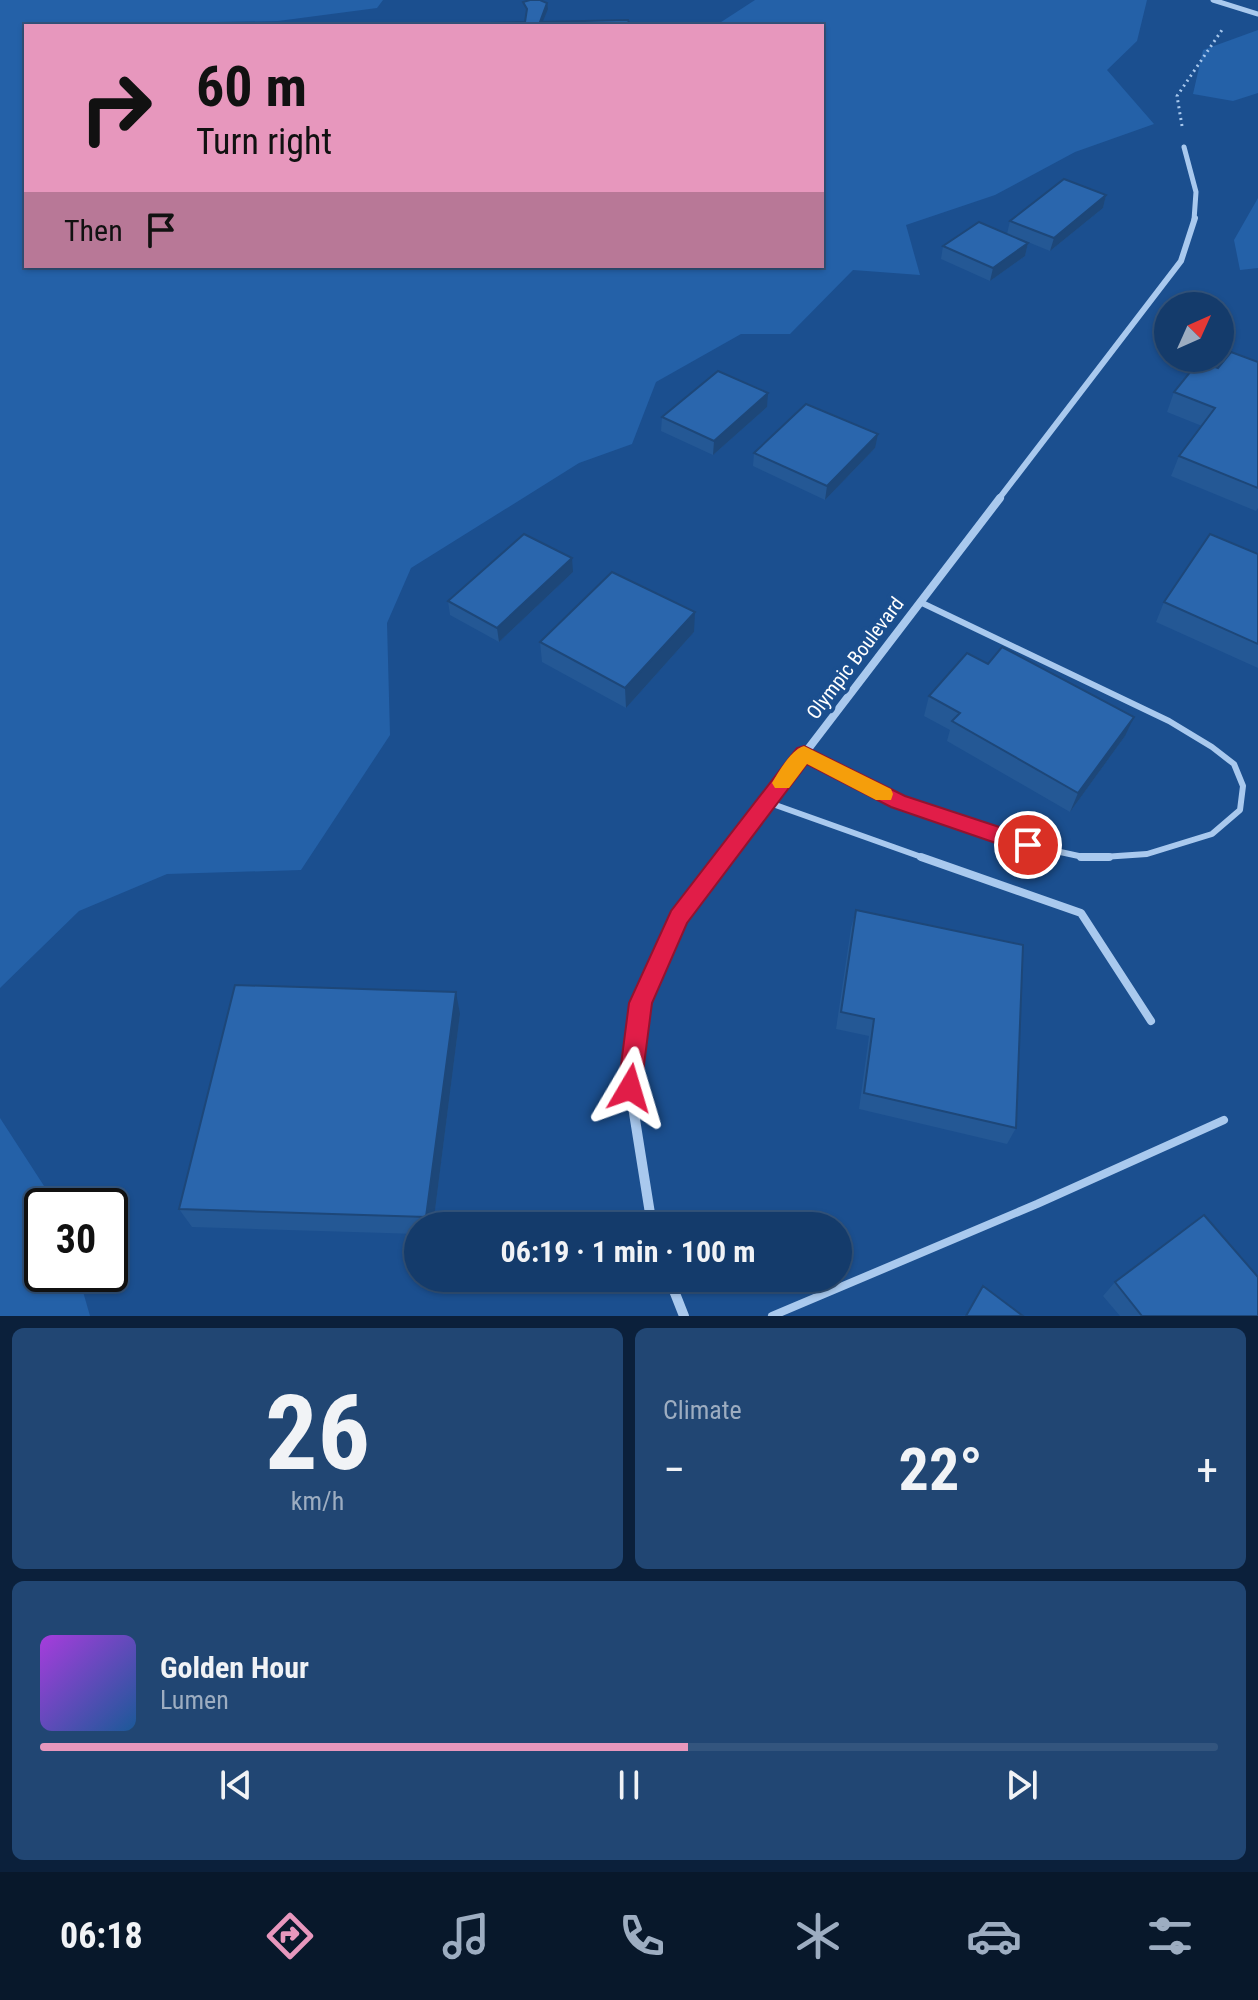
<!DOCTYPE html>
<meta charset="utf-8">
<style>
:root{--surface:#143b6b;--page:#214673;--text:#f1f3f6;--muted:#9dadc1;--line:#33557e;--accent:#e797bd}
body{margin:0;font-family:"Roboto Condensed",sans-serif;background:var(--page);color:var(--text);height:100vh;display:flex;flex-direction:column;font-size:30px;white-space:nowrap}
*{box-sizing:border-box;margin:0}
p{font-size:26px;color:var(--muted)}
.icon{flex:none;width:44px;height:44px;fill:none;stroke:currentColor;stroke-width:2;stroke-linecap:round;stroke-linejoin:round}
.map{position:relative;height:1316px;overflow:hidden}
.side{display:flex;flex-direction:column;gap:12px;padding:12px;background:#0b203b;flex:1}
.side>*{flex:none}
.hud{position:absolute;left:24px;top:24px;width:800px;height:244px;border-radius:0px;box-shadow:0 2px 6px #0004,0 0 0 2px var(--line);background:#e797bd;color:#111;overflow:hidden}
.needle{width:52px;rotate:45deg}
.buttons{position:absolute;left:1154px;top:292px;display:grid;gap:16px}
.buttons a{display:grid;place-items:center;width:80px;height:80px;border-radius:50%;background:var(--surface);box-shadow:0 2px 6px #0004,0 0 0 2px var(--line);font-size:40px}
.speed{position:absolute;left:24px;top:1188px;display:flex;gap:16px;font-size:40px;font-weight:700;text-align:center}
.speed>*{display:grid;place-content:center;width:104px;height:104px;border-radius:50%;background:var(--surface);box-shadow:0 2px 6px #0004,0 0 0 2px var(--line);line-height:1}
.speed .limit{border:4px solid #111;border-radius:12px;background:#fff;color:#111}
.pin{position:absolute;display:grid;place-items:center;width:68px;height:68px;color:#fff;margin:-34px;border:4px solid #fff;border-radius:50%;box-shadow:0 2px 8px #0007}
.me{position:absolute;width:88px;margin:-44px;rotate:7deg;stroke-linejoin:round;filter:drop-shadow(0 0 6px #0008)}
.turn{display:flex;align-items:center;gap:28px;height:168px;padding:0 40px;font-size:36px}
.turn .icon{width:104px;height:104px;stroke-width:2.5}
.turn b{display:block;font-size:56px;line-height:68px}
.then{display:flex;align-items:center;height:76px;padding:0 40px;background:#0003;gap:16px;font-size:30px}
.big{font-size:60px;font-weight:700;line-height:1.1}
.side .widget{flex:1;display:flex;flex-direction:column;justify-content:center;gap:12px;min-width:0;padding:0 28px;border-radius:12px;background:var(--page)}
.side .dial{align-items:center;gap:0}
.dial b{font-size:104px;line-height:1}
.song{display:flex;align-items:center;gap:24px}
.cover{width:96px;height:96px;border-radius:12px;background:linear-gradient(135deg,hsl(280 70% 55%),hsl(210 70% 35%))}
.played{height:8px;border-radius:4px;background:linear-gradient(90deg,var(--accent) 55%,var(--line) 55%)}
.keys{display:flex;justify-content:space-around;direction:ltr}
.heat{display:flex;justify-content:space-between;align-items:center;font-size:44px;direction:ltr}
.side .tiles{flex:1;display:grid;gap:12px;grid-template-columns:1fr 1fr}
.widget:last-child{grid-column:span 2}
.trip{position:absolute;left:404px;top:1212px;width:448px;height:80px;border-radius:40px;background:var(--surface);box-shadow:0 2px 6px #0004,0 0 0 2px var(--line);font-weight:700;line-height:80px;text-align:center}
.tabs{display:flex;height:128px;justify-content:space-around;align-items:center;background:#08182b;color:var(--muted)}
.tabs .icon{width:56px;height:56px}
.tabs .current{color:var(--accent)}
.tabs b{font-size:36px;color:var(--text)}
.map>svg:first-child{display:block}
.green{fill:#2461a8}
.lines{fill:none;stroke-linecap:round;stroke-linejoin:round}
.path{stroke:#a9c9ee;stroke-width:3;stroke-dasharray:2 4;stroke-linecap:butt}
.lane-far1{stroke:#a9c9ee;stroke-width:6}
.lane{stroke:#a9c9ee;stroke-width:8}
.street-far3{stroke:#a9c9ee;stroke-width:5}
.street-far2{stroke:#a9c9ee;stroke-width:6}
.street-far1{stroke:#a9c9ee;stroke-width:8}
.street{stroke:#a9c9ee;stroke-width:10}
.wall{fill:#245895}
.shaded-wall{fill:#1d4779}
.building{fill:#2a66ad;stroke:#1d4779;stroke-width:2}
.route{fill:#e11d48;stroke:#92132f;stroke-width:2}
.slow{fill:#f59e0b}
.labels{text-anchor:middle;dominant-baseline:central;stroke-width:8;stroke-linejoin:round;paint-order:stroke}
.street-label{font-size:20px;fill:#fff;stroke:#1b4f8f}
</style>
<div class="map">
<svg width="1258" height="1316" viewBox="0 0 1258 1316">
<rect width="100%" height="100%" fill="#1b4f8f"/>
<path class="green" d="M0,0H383L377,8L278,21L215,22L209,26H26V266H822V26H715L755,0H1147L1137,41L1107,70L1154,124L1075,152L995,195L906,225L920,275L853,270L790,334H741L656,382L632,444L579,463L411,568L387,623L390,735L301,870L167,874L79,911L0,988Z
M1258,30V93L1233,101L1193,94L1203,50Z
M1258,198V268L1240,270L1234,240Z
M0,1118L57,1206H42V1274H78L90,1316H0Z"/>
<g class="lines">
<path class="path" d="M1182,126L1177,96L1224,27"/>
<path class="lane-far1" d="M804,754L898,802L1028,845L1088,858L1147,854L1212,834L1240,810L1243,786L1234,764L1212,747L1169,721L920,602
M767,802L927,859"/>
<path class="lane" d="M921,857L1081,913L1151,1021
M1081,857H1109
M772,1316L1037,1204L1224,1120"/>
<path class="street-far3" d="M1213,0L1258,14
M1184,147L1196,192L1194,220"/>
<path class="street-far2" d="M998,500L1181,261L1195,218"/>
<path class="street-far1" d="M724,859L1000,498"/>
<path class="street" d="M652,1226L630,1088L641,1003L679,917L725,857
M669,1278L684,1316"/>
</g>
<path class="wall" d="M1106,195L1103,208L1050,251L1018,238L1028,243L1025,256L990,281L941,259L943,246L1007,234L1010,221Z
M1258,362V508L1256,511L1171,476L1179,456L1202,426L1167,412L1174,392L1218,368Z
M767,407L713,455L661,431L662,417Z
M875,448L825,500L753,466L754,453Z
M1258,554V668L1156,622L1164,602Z
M573,572L499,642L450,615L448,601Z
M694,632L626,708L542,662L540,642Z
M929,696L1125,736L1070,812L947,741L950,730L924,716Z
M856,910L1016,1128L1007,1144L859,1109L869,1036L836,1029L851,928Z
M460,1014L433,1226H418V1234L192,1227L179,1209Z
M1115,1282L1258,1316H1120L1103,1296Z"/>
<path class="shaded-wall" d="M547,3L548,9L541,26L540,22Z
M1106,195L1103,208L1050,251L1054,238Z
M1028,243L1025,256L990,281L993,268Z
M768,393L767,407L713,455L714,441Z
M878,434L875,448L825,500L827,486Z
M572,558L573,572L499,642L497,628Z
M695,612L694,632L626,708L625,688Z
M1134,717L1125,736L1070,812L1078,793Z
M456,992L460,1014L433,1226H429L426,1217Z"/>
<path class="building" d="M530,0H540L547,3L540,22L628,20L630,26H367L525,22L527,9L523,2Z
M1064,179L1106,195L1054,238L1010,221Z
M979,222L1028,243L993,268L943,246Z
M1231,352L1258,362V488L1179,456L1215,408L1174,392L1199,361L1218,368Z
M718,371L768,393L714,441L662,417Z
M806,404L878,434L827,486L754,453Z
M524,534L572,558L497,628L448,601Z
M1210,534L1258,554V644L1164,602Z
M612,572L695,612L625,688L540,642Z
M1002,647L1134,717L1078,793L952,721L960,713L929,696L967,653L988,664Z
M856,910L1023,945L1016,1128L864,1093L874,1019L841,1012Z
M235,985L456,992L426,1217L179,1209Z
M1204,1215L1258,1277V1316H1142L1115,1282Z
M983,1286L1023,1316H966Z"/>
<path class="route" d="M804,746L905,796L1036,839L1039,845L1036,851L1028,854L891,807L807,764L687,923L652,1003L641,1088L638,1096L630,1100L621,1096L618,1088L629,1003L671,911L797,748Z"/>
<path class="slow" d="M804,746L891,789L893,794L891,800H876L807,764L789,788H775L772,783C779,771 791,750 804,746Z"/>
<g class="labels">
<g class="street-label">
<text transform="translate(855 658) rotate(-53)">Olympic Boulevard</text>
</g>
</g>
</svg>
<div class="buttons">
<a><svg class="needle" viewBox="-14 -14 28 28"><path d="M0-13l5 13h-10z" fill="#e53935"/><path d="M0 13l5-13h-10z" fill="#9dadc1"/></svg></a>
</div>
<div class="speed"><div class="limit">30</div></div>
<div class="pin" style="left:1028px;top:845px;background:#d93025"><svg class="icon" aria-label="arrive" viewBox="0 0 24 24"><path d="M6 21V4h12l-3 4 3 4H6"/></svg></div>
<svg class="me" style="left:630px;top:1088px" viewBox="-20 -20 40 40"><path d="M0-17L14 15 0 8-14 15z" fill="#e11d48" stroke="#fff" stroke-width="4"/></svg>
<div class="trip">06:19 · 1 min · 100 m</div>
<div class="hud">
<div class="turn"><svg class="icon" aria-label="right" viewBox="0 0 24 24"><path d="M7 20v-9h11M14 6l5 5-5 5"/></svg><div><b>60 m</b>Turn right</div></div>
<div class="then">Then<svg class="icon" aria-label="arrive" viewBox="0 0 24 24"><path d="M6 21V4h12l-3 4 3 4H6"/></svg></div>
</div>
</div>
<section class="side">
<div class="tiles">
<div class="widget dial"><b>26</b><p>km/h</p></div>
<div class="widget"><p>Climate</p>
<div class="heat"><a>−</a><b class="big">22°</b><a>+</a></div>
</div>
<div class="widget">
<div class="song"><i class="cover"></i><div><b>Golden Hour</b><p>Lumen</p></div></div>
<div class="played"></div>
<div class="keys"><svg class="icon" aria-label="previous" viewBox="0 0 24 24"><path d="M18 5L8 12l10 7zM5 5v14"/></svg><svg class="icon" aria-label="pause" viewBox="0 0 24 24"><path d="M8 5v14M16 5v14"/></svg><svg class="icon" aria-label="next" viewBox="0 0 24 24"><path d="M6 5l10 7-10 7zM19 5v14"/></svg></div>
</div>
</div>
</section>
<nav class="tabs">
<b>06:18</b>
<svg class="icon current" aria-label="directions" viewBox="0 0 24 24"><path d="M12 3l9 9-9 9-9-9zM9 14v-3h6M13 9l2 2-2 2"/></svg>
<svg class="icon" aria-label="music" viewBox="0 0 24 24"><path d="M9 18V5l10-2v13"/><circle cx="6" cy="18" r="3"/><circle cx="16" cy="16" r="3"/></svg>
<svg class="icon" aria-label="phone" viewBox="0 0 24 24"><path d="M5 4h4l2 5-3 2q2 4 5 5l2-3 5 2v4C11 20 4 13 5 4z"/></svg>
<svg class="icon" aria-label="climate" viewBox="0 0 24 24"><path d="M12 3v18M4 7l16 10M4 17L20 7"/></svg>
<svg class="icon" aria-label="car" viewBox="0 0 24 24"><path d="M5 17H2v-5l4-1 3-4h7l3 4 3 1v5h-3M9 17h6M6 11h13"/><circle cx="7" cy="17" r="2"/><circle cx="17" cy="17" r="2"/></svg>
<svg class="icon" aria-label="filters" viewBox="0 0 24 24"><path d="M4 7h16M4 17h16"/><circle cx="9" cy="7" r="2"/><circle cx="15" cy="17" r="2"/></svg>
</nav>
